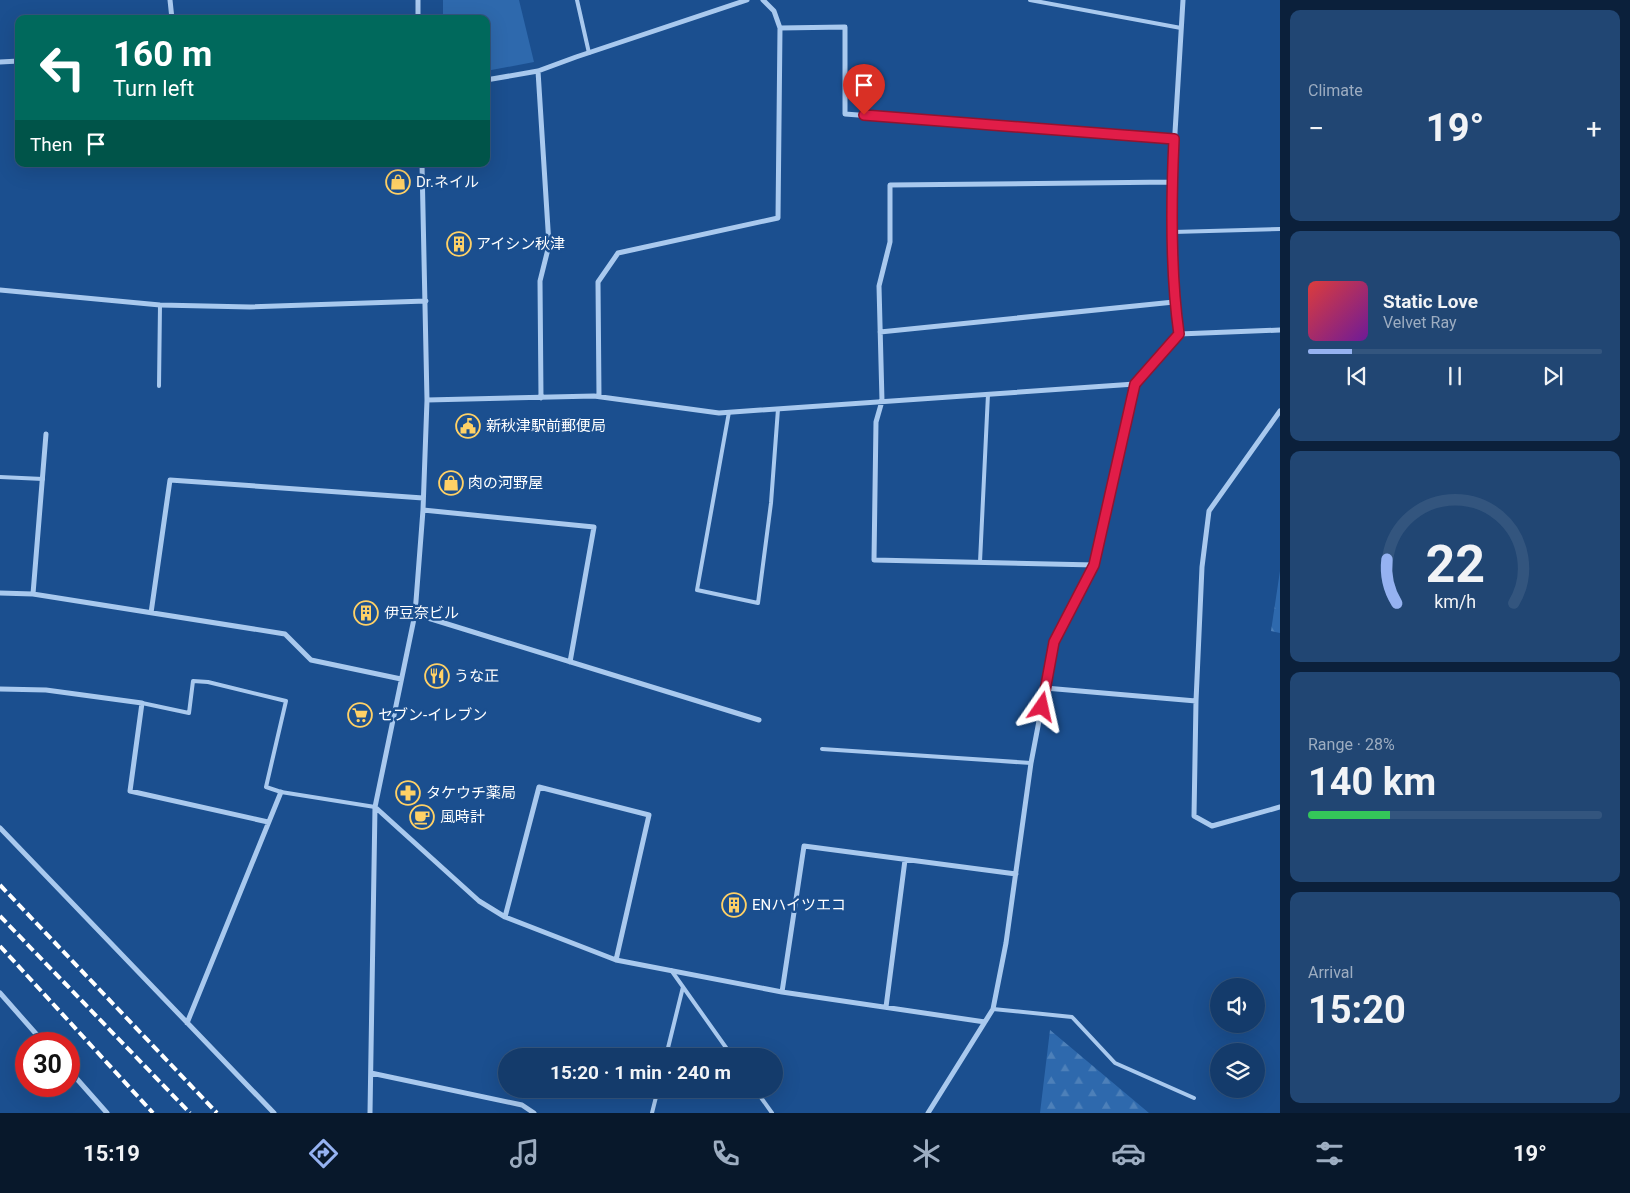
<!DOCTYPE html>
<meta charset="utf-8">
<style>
:root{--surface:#143b6b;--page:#214673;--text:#f1f3f6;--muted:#9dadc1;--line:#33557e;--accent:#95b2f1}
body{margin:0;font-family:Roboto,"Noto Sans JP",sans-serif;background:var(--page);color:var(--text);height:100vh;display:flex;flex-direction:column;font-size:19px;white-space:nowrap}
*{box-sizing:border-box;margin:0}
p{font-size:16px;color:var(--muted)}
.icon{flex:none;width:28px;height:28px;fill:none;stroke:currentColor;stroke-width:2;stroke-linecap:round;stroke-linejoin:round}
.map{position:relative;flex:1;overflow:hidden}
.side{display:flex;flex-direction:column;gap:10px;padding:10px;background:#0b203b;width:350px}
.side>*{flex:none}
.top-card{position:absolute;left:15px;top:15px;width:475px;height:152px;border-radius:10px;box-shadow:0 5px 20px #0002,0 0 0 1px var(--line);background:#00695c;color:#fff;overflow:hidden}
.tools{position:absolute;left:1210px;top:978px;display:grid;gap:10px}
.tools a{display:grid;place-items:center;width:55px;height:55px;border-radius:50%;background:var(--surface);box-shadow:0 5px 20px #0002,0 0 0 1px var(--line);font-size:25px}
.speed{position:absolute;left:15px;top:1032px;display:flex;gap:10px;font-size:25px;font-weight:700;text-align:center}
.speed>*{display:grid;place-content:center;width:65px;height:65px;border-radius:50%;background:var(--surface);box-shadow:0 5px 20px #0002,0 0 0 1px var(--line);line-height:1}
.speed .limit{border:8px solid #d22;background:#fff;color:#111}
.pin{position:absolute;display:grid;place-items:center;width:42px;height:42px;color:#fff;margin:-51px -21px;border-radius:50% 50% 50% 0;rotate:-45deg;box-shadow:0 0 5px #0007}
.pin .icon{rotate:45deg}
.me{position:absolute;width:55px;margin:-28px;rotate:11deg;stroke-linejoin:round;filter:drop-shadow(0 0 4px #0008)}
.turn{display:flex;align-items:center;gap:18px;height:105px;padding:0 15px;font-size:22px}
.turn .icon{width:65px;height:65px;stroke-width:2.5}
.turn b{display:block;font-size:35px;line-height:42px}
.then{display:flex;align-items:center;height:48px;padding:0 15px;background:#0003;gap:10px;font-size:19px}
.big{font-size:38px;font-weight:700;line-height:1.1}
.side .widget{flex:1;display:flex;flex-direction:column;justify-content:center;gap:8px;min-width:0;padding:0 18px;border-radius:10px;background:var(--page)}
.side .dial{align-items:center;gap:0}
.dial svg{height:130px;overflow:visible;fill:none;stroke:var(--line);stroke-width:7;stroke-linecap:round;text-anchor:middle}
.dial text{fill:var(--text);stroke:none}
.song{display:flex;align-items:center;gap:15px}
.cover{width:60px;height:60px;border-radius:8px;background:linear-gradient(135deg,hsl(0 70% 55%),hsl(280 70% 35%))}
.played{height:5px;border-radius:2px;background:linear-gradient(90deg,var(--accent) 15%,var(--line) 15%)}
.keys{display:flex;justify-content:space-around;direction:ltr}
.heat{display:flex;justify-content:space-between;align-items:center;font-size:28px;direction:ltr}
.charge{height:8px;border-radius:4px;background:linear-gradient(90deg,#34c759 28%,var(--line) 0)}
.trip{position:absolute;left:498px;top:1048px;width:285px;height:50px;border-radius:25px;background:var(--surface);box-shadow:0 5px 20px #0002,0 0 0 1px var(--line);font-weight:700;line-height:50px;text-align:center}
.dock{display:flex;height:80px;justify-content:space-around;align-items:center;background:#08182b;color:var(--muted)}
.dock .icon{width:35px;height:35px}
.dock .current{color:var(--accent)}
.dock b{font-size:22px;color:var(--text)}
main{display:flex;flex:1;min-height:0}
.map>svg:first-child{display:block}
.forest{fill:url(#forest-firs)}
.park{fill:#2e69ad}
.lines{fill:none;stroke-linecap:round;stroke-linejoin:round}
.lane{stroke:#a9c9ee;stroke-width:4}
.street{stroke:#a9c9ee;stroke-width:5}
.rail{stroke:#fff;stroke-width:4;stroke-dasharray:9 4;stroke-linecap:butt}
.route-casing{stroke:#92132f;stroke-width:12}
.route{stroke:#e11d48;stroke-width:9}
.labels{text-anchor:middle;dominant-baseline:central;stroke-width:5;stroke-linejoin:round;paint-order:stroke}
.poi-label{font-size:15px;fill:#fff;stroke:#1b4f8f;text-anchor:start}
</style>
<main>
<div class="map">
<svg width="1280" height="1113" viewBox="0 0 1280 1113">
<defs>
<pattern id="forest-firs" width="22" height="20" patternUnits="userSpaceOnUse" patternTransform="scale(1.25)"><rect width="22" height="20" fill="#2e69ad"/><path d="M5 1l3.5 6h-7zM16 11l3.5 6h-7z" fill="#4d80b9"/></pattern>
</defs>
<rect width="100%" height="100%" fill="#1b4f8f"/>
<path class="forest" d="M1280,571V633L1271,631Z
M1050,1030L1149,1113H1040Z"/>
<path class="park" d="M443,0H519L534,62L486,71V19H443Z"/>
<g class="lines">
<path class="lane" d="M577,0L589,53
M1030,0L1181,28
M1173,232L1280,229
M159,386L160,305
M729,412L697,590L758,603L771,503L778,409
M0,477L43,479
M980,562L988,394
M142,703L189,713L193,681L208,682L286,701L266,787L281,792L375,807
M822,749L1031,763
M671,970L732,1056
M993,1009L1072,1017L1115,1063L1194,1098
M666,1056L683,987
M755,1089L772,1113
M652,1113L658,1089"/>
<path class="street" d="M170,0L172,19
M418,0V19
M763,0L774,11L780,28L845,27V114L1174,139
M0,62L19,61
M538,71L549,245L540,281L541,398
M486,80L538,71L576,57L747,0
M0,290L160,305L250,307L426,301
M880,332L1174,302
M1179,334L1174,302L1172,182L1183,0
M599,397L598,282L618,253L778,218L780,28
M427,400L594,396L719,413L1135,384
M1280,411L1209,511L1202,567L1196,701L1194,816L1212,826L1280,807
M423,510L594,527L570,662
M1095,565L874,560L876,422L882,401L879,286L890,242V185L1172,182
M0,593L33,594L285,634L311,660L401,679
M33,594L46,434
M151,613L170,480L423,498
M415,614L759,720
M1045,688L1196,701
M0,689L46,690L142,703L130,791L268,822
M375,807L479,901L505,917L616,960L782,992L985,1022
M0,828L274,1113
M505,917L539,787L649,815L616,960
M782,992L804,846L1016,874
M0,993L45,1044
M886,1007L905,860
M187,1023L281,792
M69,1070L107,1113
M371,1073L522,1105L534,1113
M370,1113L375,807L415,614L423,510L427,400L422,164
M928,1113L993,1009L1006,943L1031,763L1054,642L1095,565L1135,384L1179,334L1280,330"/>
<path class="rail" d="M0,885L217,1113
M0,916L190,1113
M0,946L153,1113"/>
</g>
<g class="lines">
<g class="route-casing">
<path id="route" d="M864,115L1174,139C1171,203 1170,271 1179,334L1135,384L1094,565L1054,642L1042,707"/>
</g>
<use href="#route" class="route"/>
</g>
<defs>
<g id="shop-ring" transform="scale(1.25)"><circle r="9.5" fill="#1b4f8f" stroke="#ffd166" stroke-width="1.5"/><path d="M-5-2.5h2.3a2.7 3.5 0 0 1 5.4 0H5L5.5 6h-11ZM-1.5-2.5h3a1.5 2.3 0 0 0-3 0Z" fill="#ffd166"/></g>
<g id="building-ring" transform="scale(1.25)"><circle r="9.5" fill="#1b4f8f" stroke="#ffd166" stroke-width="1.5"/><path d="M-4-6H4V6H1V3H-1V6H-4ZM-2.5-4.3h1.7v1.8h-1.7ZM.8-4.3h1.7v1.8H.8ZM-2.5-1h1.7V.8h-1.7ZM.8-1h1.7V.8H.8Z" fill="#ffd166"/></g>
<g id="civic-ring" transform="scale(1.25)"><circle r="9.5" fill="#1b4f8f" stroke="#ffd166" stroke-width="1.5"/><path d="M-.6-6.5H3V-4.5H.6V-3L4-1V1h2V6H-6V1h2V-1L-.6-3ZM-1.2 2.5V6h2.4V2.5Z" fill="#ffd166"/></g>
<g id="restaurant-ring" transform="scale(1.25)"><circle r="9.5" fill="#1b4f8f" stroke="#ffd166" stroke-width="1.5"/><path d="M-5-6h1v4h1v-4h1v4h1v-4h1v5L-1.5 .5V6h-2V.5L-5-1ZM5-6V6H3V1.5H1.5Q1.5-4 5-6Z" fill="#ffd166"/></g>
<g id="supermarket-ring" transform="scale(1.25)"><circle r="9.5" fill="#1b4f8f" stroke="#ffd166" stroke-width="1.5"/><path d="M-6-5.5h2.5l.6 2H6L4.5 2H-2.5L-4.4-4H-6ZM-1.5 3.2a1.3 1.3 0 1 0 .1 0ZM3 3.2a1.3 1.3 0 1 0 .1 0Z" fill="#ffd166"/></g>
<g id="pharmacy-ring" transform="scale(1.25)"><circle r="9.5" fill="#1b4f8f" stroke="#ffd166" stroke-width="1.5"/><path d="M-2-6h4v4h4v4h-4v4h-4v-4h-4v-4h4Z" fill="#ffd166"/></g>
<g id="cafe-ring" transform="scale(1.25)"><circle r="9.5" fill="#1b4f8f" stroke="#ffd166" stroke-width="1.5"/><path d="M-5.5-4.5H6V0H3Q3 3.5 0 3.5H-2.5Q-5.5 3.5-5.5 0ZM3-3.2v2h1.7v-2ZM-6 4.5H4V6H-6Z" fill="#ffd166"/></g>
</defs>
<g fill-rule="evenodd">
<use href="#shop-ring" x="398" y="182"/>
<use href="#building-ring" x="459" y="244"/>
<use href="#civic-ring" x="468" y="426"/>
<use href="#shop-ring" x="451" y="483"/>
<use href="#building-ring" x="366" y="613"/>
<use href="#restaurant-ring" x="437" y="676"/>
<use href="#supermarket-ring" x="360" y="715"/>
<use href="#pharmacy-ring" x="408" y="793"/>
<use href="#cafe-ring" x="422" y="817"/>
<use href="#building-ring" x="734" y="905"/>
</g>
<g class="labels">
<g class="poi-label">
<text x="416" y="182">Dr.ネイル</text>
<text x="476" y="244">アイシン秋津</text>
<text x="486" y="426">新秋津駅前郵便局</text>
<text x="468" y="483">肉の河野屋</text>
<text x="384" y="613">伊豆奈ビル</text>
<text x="454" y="676">うな正</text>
<text x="378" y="715">セブン-イレブン</text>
<text x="426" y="793">タケウチ薬局</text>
<text x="440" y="817">風時計</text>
<text x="752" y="905">ENハイツエコ</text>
</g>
</g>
</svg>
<div class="tools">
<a><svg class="icon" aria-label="sound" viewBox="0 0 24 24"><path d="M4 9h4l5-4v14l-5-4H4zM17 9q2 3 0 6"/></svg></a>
<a><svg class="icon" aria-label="layers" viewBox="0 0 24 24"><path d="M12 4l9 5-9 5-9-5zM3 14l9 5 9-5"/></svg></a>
</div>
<div class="speed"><div class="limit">30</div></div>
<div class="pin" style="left:864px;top:115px;background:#d93025"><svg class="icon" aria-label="arrive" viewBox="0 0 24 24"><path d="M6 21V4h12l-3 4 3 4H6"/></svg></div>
<svg class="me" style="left:1042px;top:707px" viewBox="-20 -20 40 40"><path d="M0-17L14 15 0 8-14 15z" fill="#e11d48" stroke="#fff" stroke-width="4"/></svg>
<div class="trip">15:20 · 1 min · 240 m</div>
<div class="top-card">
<div class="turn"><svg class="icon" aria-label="left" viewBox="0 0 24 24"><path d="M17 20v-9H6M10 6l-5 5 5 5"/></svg><div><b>160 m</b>Turn left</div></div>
<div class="then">Then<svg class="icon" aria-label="arrive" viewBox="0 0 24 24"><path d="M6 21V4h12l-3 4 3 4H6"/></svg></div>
</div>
</div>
<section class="side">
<div class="widget"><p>Climate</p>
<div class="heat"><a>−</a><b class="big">19°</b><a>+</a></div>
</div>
<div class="widget">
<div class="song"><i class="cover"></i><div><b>Static Love</b><p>Velvet Ray</p></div></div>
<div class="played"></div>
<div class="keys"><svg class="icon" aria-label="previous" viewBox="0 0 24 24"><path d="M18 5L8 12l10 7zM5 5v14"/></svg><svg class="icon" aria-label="pause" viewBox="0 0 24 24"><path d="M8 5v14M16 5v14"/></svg><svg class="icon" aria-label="next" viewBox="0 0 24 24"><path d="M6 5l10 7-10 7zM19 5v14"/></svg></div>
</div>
<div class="widget dial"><svg viewBox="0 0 100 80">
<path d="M14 69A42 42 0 1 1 86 69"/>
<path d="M14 69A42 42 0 0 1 8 42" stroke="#95b2f1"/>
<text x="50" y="56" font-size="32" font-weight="700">22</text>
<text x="50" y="72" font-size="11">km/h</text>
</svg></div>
<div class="widget"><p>Range · 28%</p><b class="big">140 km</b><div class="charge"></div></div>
<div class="widget"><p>Arrival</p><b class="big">15:20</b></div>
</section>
</main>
<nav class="dock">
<b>15:19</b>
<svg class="icon current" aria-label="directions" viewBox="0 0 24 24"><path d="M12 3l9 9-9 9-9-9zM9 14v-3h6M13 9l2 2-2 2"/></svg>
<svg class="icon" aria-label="music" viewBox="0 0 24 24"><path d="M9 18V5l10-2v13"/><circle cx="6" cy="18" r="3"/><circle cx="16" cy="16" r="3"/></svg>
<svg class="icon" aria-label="phone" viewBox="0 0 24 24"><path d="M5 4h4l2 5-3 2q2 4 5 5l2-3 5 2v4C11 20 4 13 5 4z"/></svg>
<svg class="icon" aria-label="climate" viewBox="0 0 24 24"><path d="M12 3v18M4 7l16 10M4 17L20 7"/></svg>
<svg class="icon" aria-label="car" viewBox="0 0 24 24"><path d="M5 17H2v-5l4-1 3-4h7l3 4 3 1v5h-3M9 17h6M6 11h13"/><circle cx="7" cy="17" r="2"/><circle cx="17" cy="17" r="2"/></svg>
<svg class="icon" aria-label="filters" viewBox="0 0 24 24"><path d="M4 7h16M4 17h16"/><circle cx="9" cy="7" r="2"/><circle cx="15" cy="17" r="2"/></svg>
<b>19°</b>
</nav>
